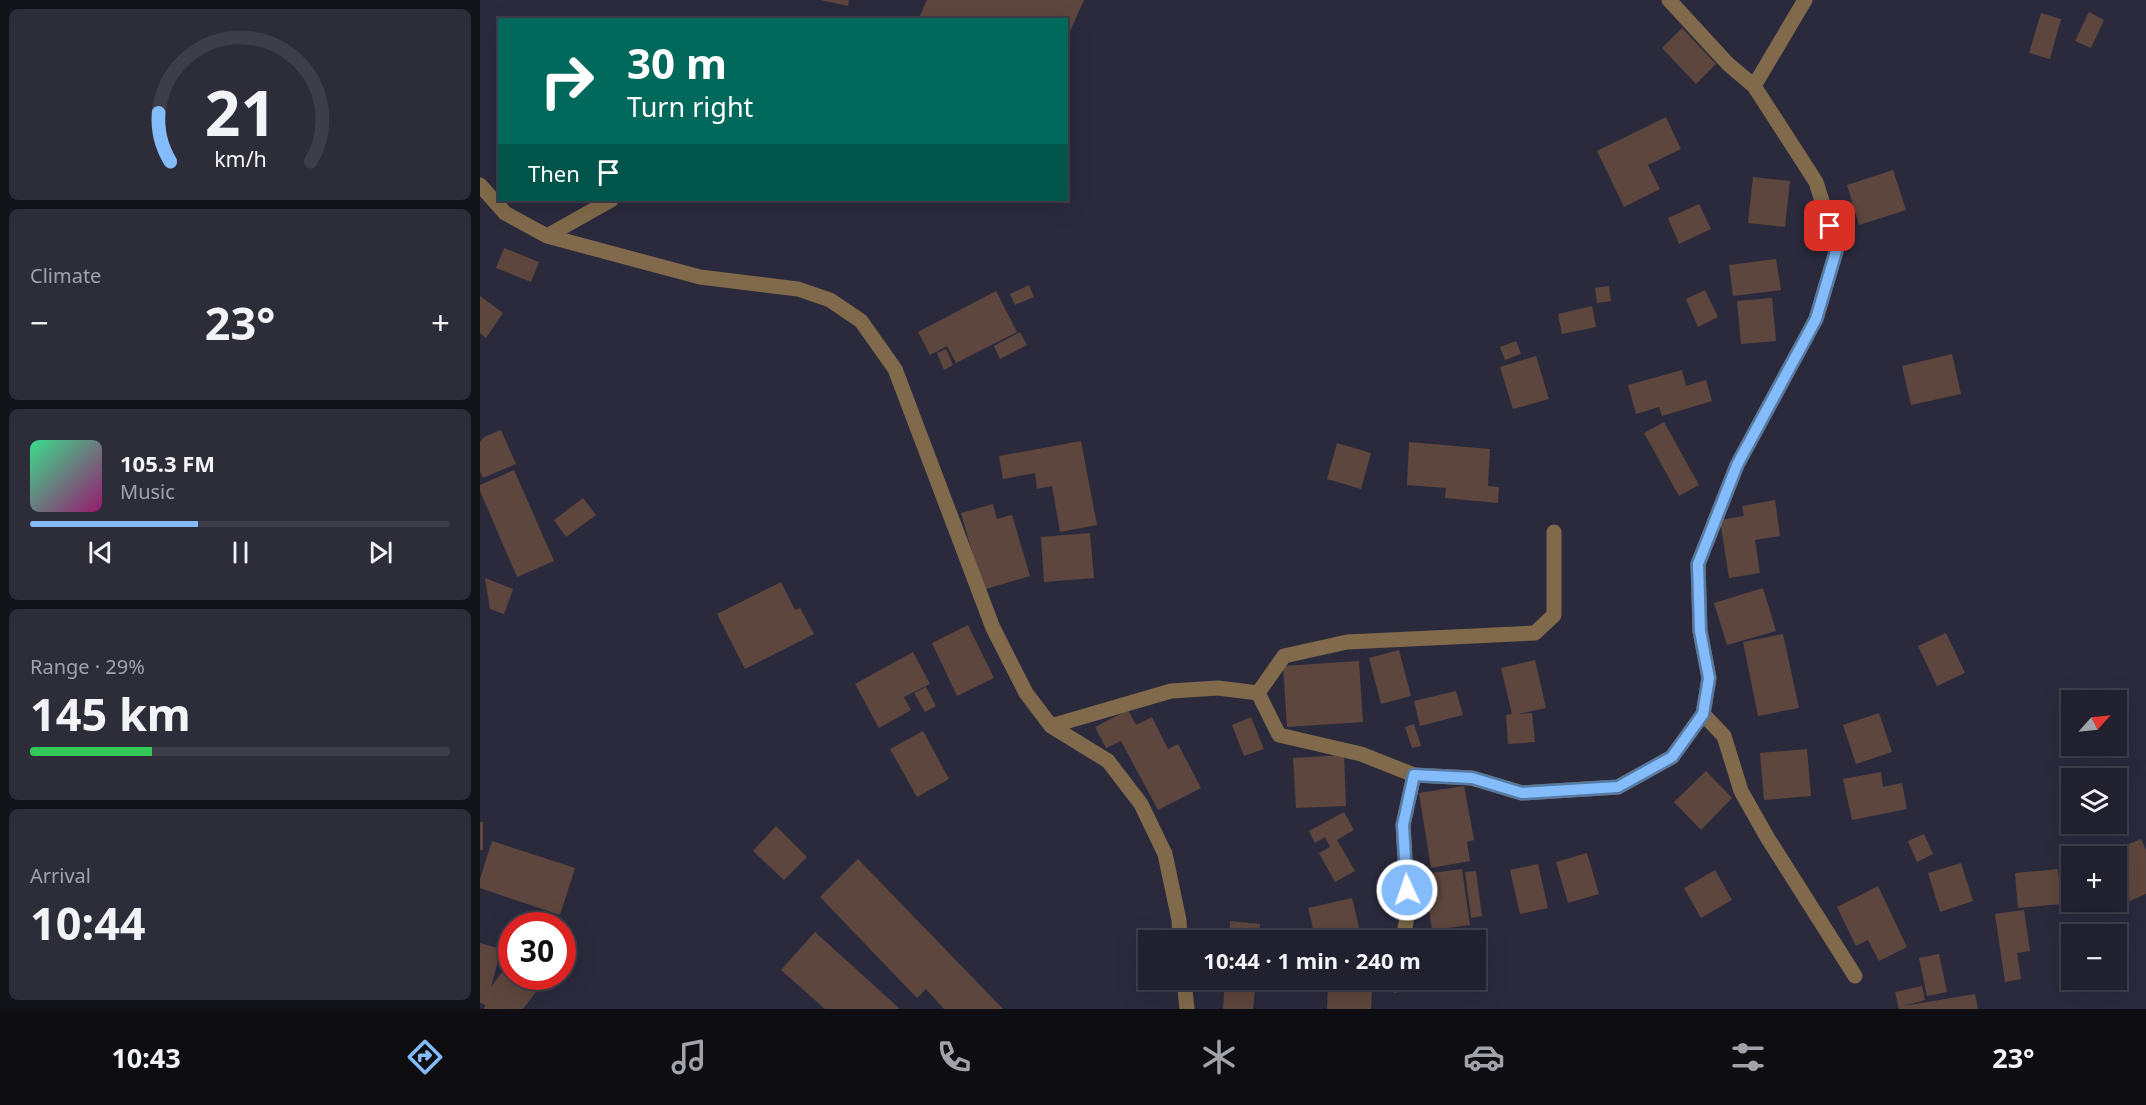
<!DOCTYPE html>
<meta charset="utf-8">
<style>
:root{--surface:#20202e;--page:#2d2d3a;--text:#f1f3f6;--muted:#a2a3aa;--line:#3d3e4a;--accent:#84bcfb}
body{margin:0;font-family:"Noto Sans",sans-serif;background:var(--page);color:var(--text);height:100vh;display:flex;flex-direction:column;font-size:22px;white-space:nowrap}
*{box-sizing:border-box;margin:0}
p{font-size:20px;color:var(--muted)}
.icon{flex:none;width:33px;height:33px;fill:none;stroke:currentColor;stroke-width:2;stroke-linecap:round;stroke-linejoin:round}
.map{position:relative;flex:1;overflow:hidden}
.side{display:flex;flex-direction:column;gap:9px;padding:9px;background:#121219;width:480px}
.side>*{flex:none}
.banner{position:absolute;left:18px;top:18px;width:570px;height:183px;border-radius:0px;box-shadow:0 6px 24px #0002,0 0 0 2px var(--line);background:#00695c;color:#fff;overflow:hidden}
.needle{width:39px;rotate:63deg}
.tools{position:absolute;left:1581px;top:690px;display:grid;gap:12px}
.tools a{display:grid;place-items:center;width:66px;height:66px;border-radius:0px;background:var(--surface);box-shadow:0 6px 24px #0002,0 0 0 2px var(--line);font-size:30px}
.speed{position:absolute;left:18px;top:912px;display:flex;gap:12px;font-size:30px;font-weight:700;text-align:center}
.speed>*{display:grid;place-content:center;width:78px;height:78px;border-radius:50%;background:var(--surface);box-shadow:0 6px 24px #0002,0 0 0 2px var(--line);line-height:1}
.speed .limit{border:9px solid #d22;background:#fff;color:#111}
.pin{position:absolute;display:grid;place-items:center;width:51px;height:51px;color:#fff;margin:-26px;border-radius:12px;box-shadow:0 3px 9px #0006}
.me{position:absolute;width:66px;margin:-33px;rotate:357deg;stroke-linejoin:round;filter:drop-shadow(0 0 4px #0008)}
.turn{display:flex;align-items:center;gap:21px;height:126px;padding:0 30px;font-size:27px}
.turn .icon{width:78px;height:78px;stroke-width:2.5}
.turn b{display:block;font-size:42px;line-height:51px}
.then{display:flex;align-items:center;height:57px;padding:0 30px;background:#0003;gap:12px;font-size:22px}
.big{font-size:45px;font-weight:700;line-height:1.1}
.side .widget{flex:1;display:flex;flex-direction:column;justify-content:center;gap:9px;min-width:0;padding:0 21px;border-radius:9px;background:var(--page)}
.side .dial{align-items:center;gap:0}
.dial svg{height:156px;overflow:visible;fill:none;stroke:var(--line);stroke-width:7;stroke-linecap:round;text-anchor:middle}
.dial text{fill:var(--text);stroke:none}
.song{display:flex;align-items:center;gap:18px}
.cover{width:72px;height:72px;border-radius:9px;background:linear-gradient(135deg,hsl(150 70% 55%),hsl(320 70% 35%))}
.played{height:6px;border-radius:3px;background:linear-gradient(90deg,var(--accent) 40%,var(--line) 40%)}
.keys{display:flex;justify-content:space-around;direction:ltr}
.heat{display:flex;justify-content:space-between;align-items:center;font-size:33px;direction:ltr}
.charge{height:9px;border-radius:4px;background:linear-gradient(90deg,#34c759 29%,var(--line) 0)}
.trip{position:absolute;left:658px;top:930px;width:348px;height:60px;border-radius:0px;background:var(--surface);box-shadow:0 6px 24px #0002,0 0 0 2px var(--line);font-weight:700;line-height:60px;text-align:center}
.dock{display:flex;height:96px;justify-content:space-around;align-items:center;background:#0d0d12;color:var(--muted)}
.dock .icon{width:42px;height:42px}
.dock .selected{color:var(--accent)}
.dock b{font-size:27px;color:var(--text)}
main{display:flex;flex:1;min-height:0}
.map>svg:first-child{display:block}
.building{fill:#5d463d}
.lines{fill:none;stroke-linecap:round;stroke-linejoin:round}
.minor{stroke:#806a4b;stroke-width:15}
.route-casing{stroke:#567aa3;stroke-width:15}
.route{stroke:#84bcfb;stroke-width:10}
</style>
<main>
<section class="side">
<div class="widget dial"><svg viewBox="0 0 100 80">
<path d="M14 69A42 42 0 1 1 86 69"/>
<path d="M14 69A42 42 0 0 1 8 44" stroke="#84bcfb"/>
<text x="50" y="56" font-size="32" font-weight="700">21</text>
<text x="50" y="72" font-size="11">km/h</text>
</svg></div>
<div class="widget"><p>Climate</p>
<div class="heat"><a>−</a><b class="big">23°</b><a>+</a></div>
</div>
<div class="widget">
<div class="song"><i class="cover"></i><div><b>105.3 FM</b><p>Music</p></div></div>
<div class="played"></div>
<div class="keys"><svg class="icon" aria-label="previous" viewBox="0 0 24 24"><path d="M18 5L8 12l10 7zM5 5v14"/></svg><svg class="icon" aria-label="pause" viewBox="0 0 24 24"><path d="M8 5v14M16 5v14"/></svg><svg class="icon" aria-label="next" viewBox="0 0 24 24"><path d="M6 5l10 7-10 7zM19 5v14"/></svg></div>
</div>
<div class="widget"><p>Range · 29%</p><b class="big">145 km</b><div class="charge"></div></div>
<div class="widget"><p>Arrival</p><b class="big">10:44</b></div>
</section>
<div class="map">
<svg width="1666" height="1009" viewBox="0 0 1666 1009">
<rect width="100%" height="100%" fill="#2b2a3d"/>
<path class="building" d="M340,0H369L368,6Z
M447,0H604L586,40V20H438Z
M1609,12L1624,20L1611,48L1595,41Z
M1561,13L1581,19L1570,59L1549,53Z
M1202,28L1236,64L1216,84L1182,48Z
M1186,117L1201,149L1168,165L1180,189L1144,207L1117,151Z
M1413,170L1426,210L1379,225L1367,185Z
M1273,177L1310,181L1305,227L1268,223Z
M1219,204L1231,229L1199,244L1188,218Z
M24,248L59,262L51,282L16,268Z
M1296,259L1301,290L1253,296L1249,265Z
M549,285L554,297L535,305L530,294Z
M1129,286L1131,301L1117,303L1115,288Z
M1225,290L1238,317L1218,327L1206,299Z
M516,291L537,332L476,363L467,346L450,355L438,332Z
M0,296L23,313L6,338L0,333Z
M1292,298L1296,341L1261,344L1257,301Z
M1112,306L1116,327L1082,334L1078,314Z
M540,332L547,345L520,359L514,346Z
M1036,341L1041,354L1025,360L1020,347Z
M466,349L473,365L464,370L457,353Z
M1472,354L1481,394L1431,405L1422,366Z
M1056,356L1069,399L1033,409L1020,367Z
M1202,370L1206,386L1226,380L1232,401L1182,416L1179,407L1156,414L1148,385Z
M1184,422L1219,485L1199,496L1164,433Z
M21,430L36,464L3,478L0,472V442L4,437Z
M601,441L617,525L580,532L572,486L557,489L555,473L523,479L519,456Z
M929,442L1010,449L1008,486L1019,487L1018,503L965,498L966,488L927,485Z
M857,443L891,453L881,489L847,479Z
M34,470L74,561L37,577L0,491V485Z
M103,498L116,515L86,537L74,520Z
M1295,500L1300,536L1275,540L1280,573L1249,578L1240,520L1264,516L1262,506Z
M513,504L517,519L532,515L550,576L503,590L481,513Z
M610,533L614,578L564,582L561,537Z
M5,578L33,589L24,614L10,609Z
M301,582L315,610L320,608L334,634L265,669L237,614Z
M1283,588L1296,631L1247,645L1234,603Z
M488,625L514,678L477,696L452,643Z
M1466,633L1485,673L1457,686L1438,646Z
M1303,634L1319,708L1278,716L1263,642Z
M919,650L931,696L901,704L889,658Z
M433,652L450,684L424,697L431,710L399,728L375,684Z
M1055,660L1066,708L1038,714L1052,713L1055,742L1028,744L1026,715L1032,714L1021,668Z
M879,661L883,722L807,727L803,666Z
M446,687L456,706L445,712L434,693Z
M976,691L983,715L940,726L934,701Z
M648,710L656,725L672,717L688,749L698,744L721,788L678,810L641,741L626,748L615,727Z
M1399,713L1412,752L1376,764L1363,725Z
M771,717L784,749L764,756L752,725Z
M934,724L941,746L932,748L925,727Z
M443,731L469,779L437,797L410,749Z
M1327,749L1331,796L1284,800L1280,753Z
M864,755L866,806L816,808L813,758Z
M1226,771L1252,798L1221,830L1194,802Z
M1401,772L1403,787L1422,783L1427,809L1372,820L1363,779Z
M984,786L994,840L987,842L990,861L951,868L939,793Z
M864,812L874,830L857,840L875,871L855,882L839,853L850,847L845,837L835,843L829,831Z
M0,822H3V850H0Z
M296,826L327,857L304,880L273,851Z
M1444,834L1453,854L1437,862L1428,841Z
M1661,839L1666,850V894L1636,907L1634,902H1636V856H1620Z
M12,841L95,868L80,915L0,888V879Z
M1107,853L1119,894L1088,903L1076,862Z
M378,859L523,1009H464L446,989L437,998L340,897Z
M1481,863L1493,901L1460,912L1448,873Z
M1058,864L1068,908L1040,914L1030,870Z
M982,869L990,925L952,930L944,874Z
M1578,869L1581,904L1538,908L1535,873Z
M1235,870L1252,900L1221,918L1204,888Z
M996,871L1002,916L991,918L985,872Z
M1398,886L1427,947L1399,961L1388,940L1376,946L1357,907Z
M872,898L882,940H836L828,908Z
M1544,910L1550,951L1537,953L1541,979L1525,982L1515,914Z
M750,921L780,924L779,940H749Z
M335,932L420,1009H345L301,970Z
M0,943L21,949L11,987L28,964H32V976H60L65,980L43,1009H4L5,1005L0,1003Z
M1459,954L1467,992L1447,996L1439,958Z
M745,980H776L773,1009H743Z
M848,986L892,989L891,1009H847Z
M1442,986L1445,1000L1423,1006L1495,994L1498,1009H1419L1415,992Z"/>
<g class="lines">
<path class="minor" d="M1274,86L1325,0
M0,185L25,213L67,236L220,277L318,289L350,300L381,321L415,369L513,628L546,693L571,726L628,761L661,804L685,854L699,920L700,940
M67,236L131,200
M778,693L804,656L867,642L1055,633L1074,615V532
M1223,714L1244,736L1261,791L1287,837L1375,976
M571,726L691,691L738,688L778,693L799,735L881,754L934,775L992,778L1042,793L1138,787L1192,757L1223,714L1229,678L1220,631L1218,564L1257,465L1336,319L1357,248L1336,182L1274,86L1248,64L1189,0
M923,940L928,911L923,825L934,775
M704,980L707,1009
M915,985L916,980"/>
</g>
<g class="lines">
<g class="route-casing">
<path id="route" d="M927,890L923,825L934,775L992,778L1042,793L1138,787L1192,757L1223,714L1229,678L1220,631L1218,564L1257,465L1336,319L1357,248L1350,226"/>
</g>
<use href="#route" class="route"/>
</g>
</svg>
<div class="tools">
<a><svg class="needle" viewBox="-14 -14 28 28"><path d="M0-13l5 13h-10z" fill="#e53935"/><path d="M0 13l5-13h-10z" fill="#a2a3aa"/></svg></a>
<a><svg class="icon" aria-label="layers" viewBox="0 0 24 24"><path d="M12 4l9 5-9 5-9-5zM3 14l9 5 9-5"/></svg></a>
<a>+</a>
<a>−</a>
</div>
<div class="speed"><div class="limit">30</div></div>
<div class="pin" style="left:1350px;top:226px;background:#d93025"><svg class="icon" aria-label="arrive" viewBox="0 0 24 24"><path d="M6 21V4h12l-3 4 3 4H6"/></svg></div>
<svg class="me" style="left:927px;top:890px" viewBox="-20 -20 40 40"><circle r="17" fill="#84bcfb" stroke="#fff" stroke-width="3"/><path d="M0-11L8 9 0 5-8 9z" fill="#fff"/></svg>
<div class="trip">10:44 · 1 min · 240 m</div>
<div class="banner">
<div class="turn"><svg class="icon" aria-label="right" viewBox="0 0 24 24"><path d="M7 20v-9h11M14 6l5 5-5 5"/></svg><div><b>30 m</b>Turn right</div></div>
<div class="then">Then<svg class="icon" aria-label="arrive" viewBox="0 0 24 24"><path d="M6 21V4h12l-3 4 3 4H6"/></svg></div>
</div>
</div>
</main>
<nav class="dock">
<b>10:43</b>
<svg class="icon selected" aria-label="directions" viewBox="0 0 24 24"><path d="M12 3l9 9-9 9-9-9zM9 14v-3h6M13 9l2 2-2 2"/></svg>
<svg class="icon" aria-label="music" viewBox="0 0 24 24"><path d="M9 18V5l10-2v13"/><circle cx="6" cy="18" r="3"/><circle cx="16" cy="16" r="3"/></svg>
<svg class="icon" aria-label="phone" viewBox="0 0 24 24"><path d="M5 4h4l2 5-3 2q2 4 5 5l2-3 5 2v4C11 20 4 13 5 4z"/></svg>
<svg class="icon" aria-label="climate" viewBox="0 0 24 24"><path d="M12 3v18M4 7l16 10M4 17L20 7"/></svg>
<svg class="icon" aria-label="car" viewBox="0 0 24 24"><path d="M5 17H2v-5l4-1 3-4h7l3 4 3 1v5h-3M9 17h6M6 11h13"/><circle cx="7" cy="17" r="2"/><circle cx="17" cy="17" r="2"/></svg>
<svg class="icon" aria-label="filters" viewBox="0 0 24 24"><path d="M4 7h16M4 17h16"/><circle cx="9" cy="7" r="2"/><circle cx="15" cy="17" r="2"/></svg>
<b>23°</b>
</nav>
